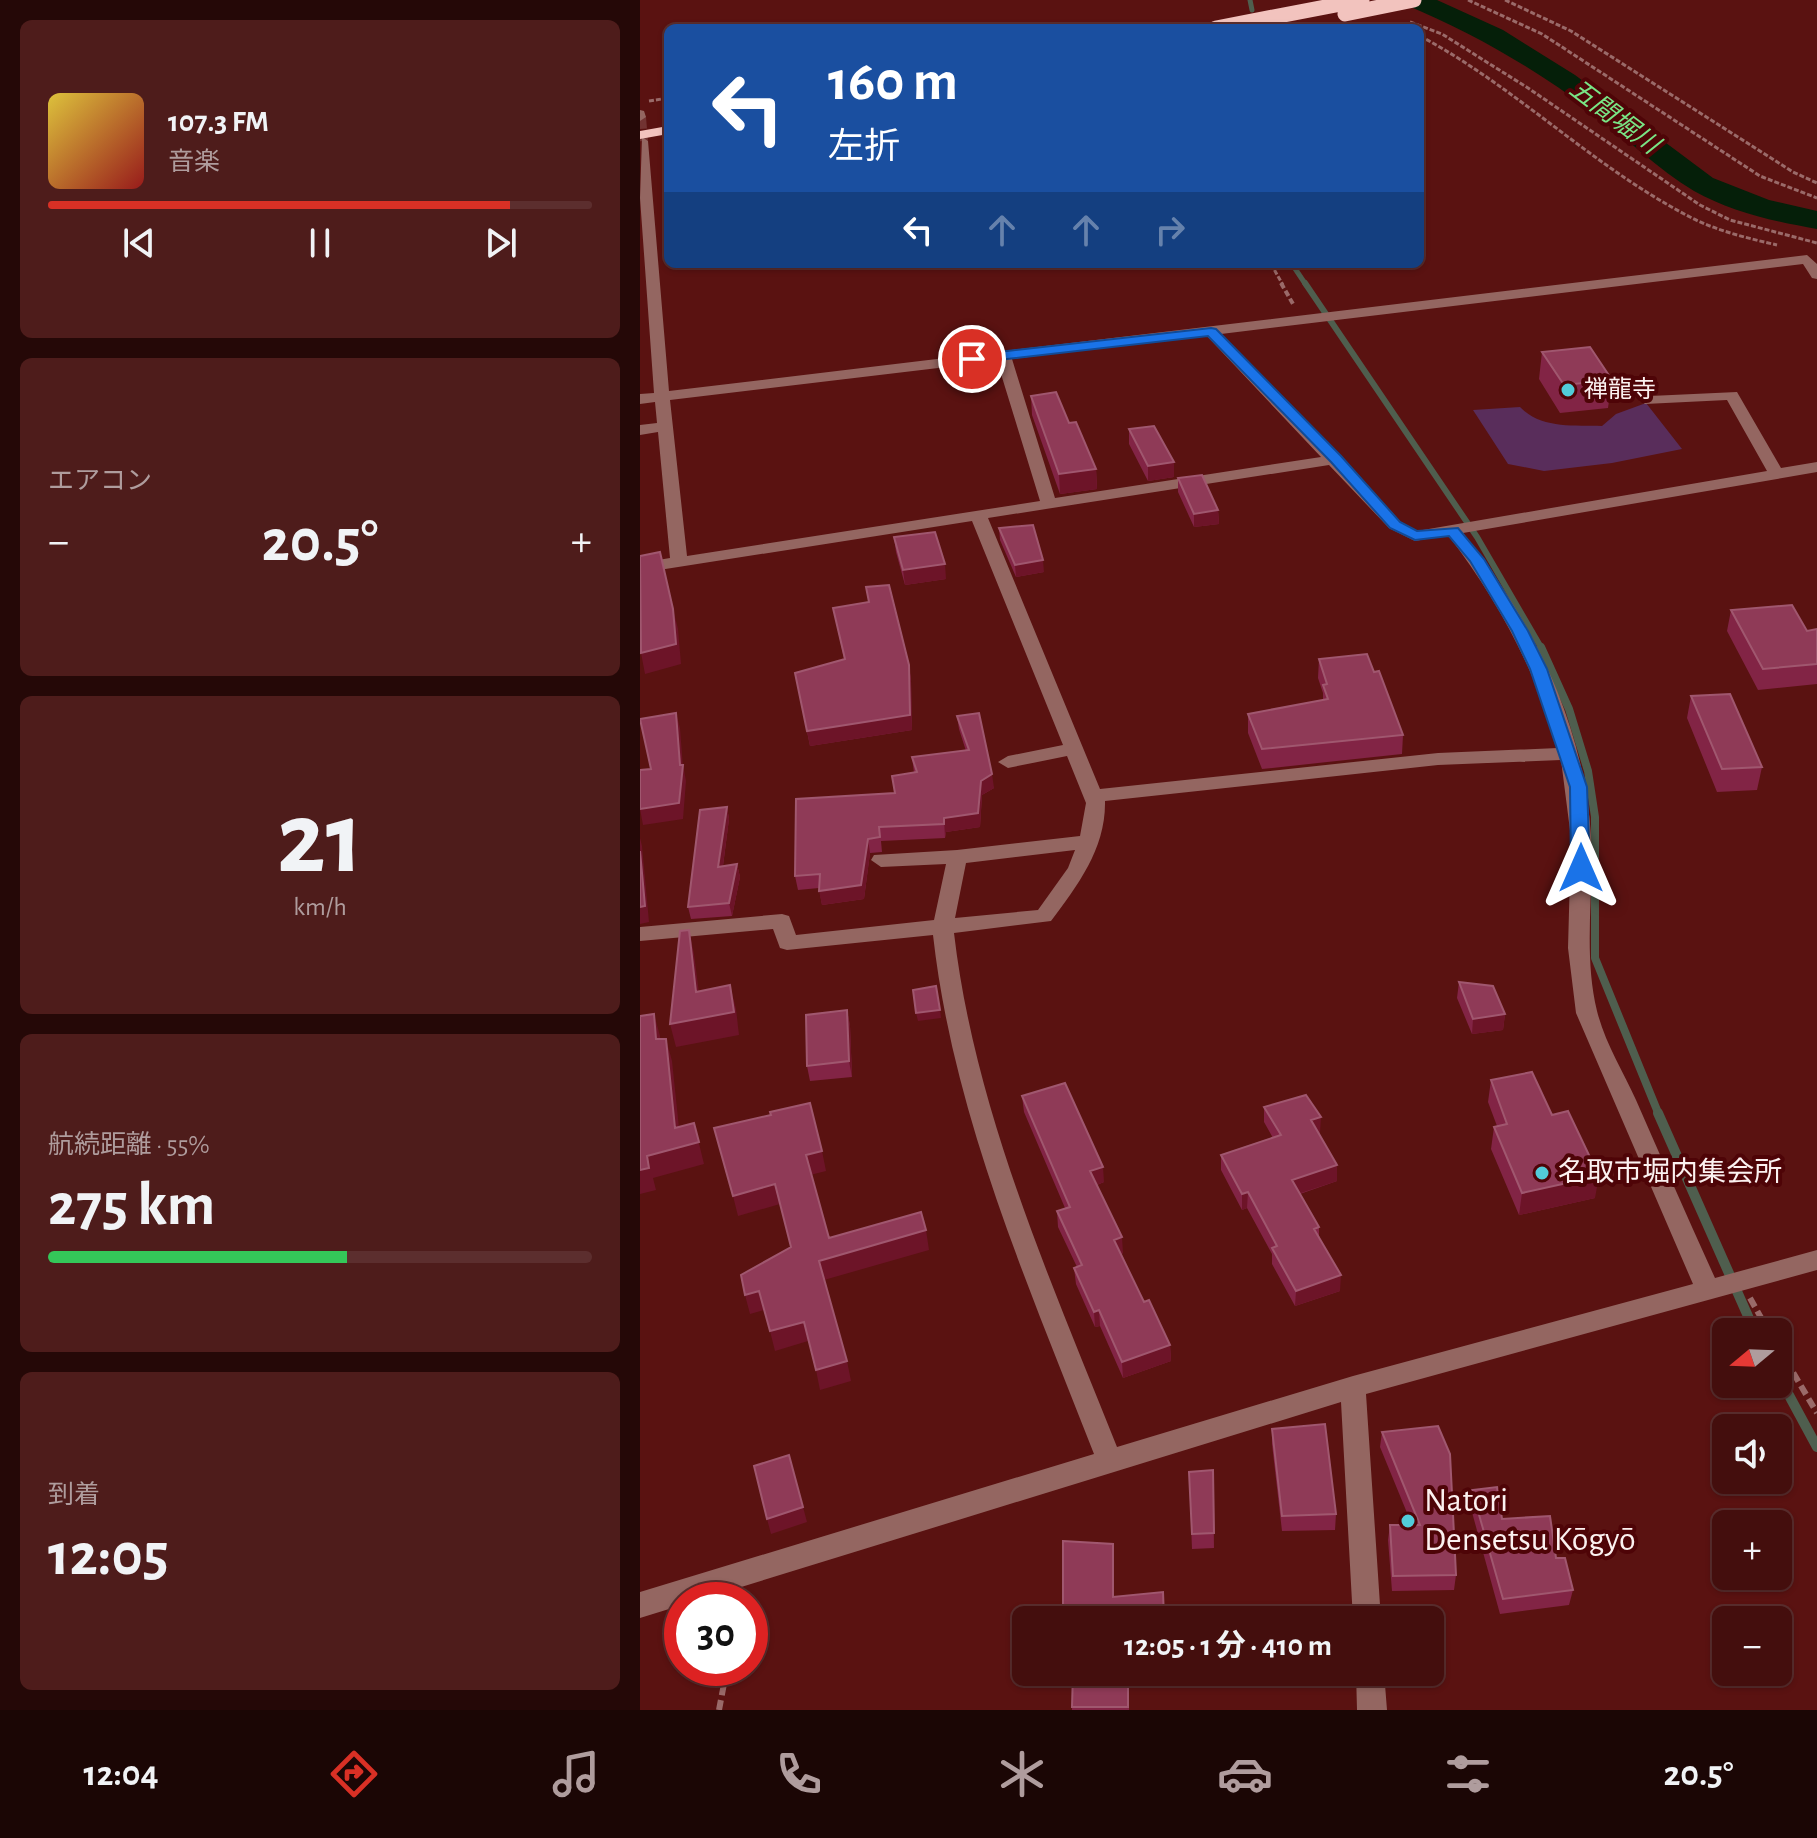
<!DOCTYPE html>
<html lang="ja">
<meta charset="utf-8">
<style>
:root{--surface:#440e0d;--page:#4e1c1b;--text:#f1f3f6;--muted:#af9c9d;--line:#5c2e2e;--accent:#d93025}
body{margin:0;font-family:"Alegreya Sans","Noto Sans JP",sans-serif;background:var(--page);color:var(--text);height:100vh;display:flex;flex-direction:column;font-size:30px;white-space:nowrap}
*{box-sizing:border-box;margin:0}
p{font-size:26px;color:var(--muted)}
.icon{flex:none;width:44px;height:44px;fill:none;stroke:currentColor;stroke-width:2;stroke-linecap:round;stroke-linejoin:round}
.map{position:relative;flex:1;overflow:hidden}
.details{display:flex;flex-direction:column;gap:20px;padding:20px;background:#250807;width:640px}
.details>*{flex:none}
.banner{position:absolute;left:24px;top:24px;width:760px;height:244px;border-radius:12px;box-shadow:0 2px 6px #0004,0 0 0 2px var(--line);background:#1a4fa0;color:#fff;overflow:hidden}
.needle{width:52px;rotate:251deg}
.buttons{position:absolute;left:1072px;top:1318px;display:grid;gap:16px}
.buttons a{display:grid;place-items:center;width:80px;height:80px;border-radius:12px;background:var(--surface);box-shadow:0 2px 6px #0004,0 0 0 2px var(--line);font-size:40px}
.speed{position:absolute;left:24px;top:1582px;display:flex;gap:16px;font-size:40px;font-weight:700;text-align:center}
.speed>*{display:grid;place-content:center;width:104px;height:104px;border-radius:50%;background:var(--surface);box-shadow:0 2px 6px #0004,0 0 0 2px var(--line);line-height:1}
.speed .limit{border:12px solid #d22;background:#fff;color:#111}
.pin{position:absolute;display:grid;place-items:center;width:68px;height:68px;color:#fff;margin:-34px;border:4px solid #fff;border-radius:50%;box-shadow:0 2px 8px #0007}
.me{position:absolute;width:88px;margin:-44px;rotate:0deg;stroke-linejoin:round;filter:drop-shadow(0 0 6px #0008)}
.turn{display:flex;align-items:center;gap:28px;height:168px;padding:0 32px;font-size:36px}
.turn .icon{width:104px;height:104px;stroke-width:2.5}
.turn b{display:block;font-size:56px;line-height:68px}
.lanes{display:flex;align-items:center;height:76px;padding:0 32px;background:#0003;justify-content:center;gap:40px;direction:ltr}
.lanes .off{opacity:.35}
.big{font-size:60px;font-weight:700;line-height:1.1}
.details .widget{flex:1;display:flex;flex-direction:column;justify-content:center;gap:12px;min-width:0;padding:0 28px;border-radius:12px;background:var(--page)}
.details .dial{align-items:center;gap:0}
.dial b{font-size:104px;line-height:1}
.song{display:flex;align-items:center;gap:24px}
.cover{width:96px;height:96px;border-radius:12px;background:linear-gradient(135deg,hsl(50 70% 55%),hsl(0 70% 35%))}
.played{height:8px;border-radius:4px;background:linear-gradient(90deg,var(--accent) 85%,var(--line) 85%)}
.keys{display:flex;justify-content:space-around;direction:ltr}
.heat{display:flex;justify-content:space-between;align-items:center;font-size:44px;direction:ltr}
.charge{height:12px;border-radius:6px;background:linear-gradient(90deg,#34c759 55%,var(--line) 0)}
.trip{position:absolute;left:372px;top:1606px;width:432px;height:80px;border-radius:12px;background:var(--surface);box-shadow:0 2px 6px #0004,0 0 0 2px var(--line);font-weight:700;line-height:80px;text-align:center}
.tab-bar{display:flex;height:128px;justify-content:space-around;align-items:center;background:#1b0605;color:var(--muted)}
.tab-bar .icon{width:56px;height:56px}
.tab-bar .on{color:var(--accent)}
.tab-bar b{font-size:36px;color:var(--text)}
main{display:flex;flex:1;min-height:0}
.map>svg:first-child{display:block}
.green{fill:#592d5b}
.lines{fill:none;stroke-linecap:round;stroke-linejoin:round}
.stream-far3{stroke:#4f5e4e;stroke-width:5}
.stream-far2{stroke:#4f5e4e;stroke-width:6}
.stream-far1{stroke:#4f5e4e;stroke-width:8}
.stream{stroke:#4f5e4e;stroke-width:10}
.river{fill:#051f09;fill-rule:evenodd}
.minor-tunnel{stroke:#723332;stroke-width:12;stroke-dasharray:12 6;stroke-linecap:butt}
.path-far2{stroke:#9a6a69;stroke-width:3;stroke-dasharray:5 2;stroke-linecap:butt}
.path-far1{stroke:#9a6a69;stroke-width:4;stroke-dasharray:6 3;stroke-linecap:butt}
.path{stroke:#9a6a69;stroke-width:6;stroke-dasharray:10 5;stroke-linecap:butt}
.minor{fill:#946661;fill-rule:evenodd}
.highway{fill:#f2c3be;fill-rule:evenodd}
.highway-bridge{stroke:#f2c3be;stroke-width:15}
.wall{fill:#822445}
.shaded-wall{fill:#6d1428}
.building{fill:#8f3a57;stroke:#a0576f;stroke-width:2}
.route{fill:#1a73e8;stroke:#114b97;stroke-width:2}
.poi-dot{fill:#52cbd9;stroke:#4e0407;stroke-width:3}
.labels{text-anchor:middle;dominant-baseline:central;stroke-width:8;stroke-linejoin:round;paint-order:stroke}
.far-poi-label{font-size:24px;fill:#fbf1f0;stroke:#4e0407;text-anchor:start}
.far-water-label{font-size:26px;font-style:italic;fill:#79e485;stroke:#4e0407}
.poi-label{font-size:28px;fill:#fbf1f0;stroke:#4e0407;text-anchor:start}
.near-poi-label{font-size:34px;fill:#fbf1f0;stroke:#4e0407;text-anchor:start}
</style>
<main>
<section class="details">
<div class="widget">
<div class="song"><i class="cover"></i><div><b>107.3 FM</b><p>音楽</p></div></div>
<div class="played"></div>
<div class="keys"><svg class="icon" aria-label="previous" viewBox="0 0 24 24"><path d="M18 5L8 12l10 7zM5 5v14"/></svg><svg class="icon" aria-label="pause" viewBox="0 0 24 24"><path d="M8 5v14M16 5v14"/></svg><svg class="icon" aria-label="next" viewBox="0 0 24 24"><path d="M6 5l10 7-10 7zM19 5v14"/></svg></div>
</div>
<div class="widget"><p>エアコン</p>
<div class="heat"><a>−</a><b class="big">20.5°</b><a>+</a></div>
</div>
<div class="widget dial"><b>21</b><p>km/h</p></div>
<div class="widget"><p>航続距離 · 55%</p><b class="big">275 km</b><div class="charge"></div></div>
<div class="widget"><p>到着</p><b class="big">12:05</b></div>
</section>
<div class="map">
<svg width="1177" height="1710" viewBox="0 0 1177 1710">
<rect width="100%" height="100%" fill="#5a1211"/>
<path class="green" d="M1006,403L1042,449L972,463L904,471L868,464L833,410L880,407C901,429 933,425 962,426L976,414Z"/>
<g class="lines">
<path class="stream-far3" d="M610,0L612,10
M652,264L666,285"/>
<path class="stream-far2" d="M665,283L837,537L902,649"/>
<path class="stream-far1" d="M901,647L929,709L948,771L955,817V958L1019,1115"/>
<path class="stream" d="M1018,1113L1115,1332
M1138,1375L1177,1447"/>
<path class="river" d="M763,0H797L863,30L935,75L1073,178L1129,200L1177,211V229C1136,222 1091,212 1054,191C1018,170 986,137 952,112C894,68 833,33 766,5Z"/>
<path class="minor-tunnel" d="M0,117L2,141"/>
<path class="path-far2" d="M828,0L902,34L1120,176L1177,198
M865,0L931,31L1153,172L1177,183
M770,22L802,34L888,88L1060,205L1090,220L1177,243
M538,28L557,25
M780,36C876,87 953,167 1050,217C1077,231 1107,238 1137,245
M9,101L28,98
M631,264L643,285"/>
<path class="path-far1" d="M641,283L653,304"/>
<path class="path" d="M1110,1298L1129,1332
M1138,1347L1177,1413
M79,1710L87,1668"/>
<path class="minor" d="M0,110L4,111L6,117L0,121Z
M2,137L8,141L29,391L1167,255L1177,264V279L1172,278L1163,264L581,334L696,454L702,456L703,461L761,522L777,531L1127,471L1087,400L1005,404L1002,401L1010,396L1097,392L1141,468L1177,462V472L823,533C892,620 944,723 951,836C954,894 943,953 957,1011C965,1043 983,1071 996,1100C1022,1159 1048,1219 1075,1278L1177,1250V1270L726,1394L741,1620H713L701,1402L59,1600H42V1605L0,1618V1592L454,1454C389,1287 313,1115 293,935L147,950L140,948L133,929L0,941V927L142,914L149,916L156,935L294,920L306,864L241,867L231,860L234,855L317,850L440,836L446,803L427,756L368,768L358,762L368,756L423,745L332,521L0,573V563L30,558L18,432L0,435V425L17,423L15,402L0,404V394L14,393L0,198ZM566,335L681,457L415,498L372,359ZM357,361L400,501L47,556L30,400ZM689,465L749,528L775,541L808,535C858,600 895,669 918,748L798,753L460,789L348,518ZM921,760L931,838L928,948L936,1013L1053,1284L713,1376L477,1447C411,1281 335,1112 314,933L411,921C438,885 466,848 465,801L798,765ZM435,850L428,868L398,910L315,918L326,863Z
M716,1672H744L747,1710H717Z"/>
<path class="highway" d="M28,126V134L0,139V131Z"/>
<path class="highway-bridge" d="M705,14L774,0
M576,28L722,0"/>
</g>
<path class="wall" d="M902,352L972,380L968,408L920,413L899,379Z
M391,396L429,423L456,469L457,489L420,494L392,415Z
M489,429L534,477L508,481L489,444Z
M538,478L578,510L579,524L554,527L538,492Z
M359,528L404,572L376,577L360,540Z
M254,537L306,579L265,585L256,552Z
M193,608L269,665L271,681L272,730L170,746L155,673L204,659Z
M1091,610L1167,631L1177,629V684L1118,690L1087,631Z
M679,659L734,672L763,735L762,754L622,769L608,733V714L683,700V693L678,678Z
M1051,696L1122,767L1117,790L1077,792L1047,718Z
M317,716L354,788L342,795L340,827L306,832L305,838L241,841L242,852L230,853L224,899L182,905L179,888L158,890L155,876L254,793L274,773L272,757L326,751L319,729Z
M87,807L89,819L83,866L97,864L100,877L92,916L51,919L48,907Z
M819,982L865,1014L863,1030L832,1034L817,998Z
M207,1010L210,1026L212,1077L170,1081L167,1066Z
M851,1080L912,1115L955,1198L879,1215L851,1149L854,1127L857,1126L848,1102Z
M382,1096L464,1182L457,1185L483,1253L481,1254L504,1302L530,1345L531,1361L483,1378L460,1326L455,1327L436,1284L434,1268L437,1267L418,1227L417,1211L425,1208L384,1112Z
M624,1107L680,1133H679L697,1181L660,1194L679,1227V1236L700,1291L655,1306L632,1264V1254L607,1208L602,1210L581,1170V1155L633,1138L624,1122Z
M632,1429L696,1514L695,1530L642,1531L632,1444Z
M742,1432L816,1575L814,1590L752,1591L748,1540L750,1525H772L740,1447Z
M573,1470L574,1548L552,1549L549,1472Z
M832,1490L862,1519L916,1558L933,1590L929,1605L860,1614L830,1505Z
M423,1541L474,1559V1597L523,1592L524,1620H423Z
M433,1672H489V1710H432Z"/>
<path class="shaded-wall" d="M534,462V477L508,481V466Z
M456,469L457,489L420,494L419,474Z
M578,510L579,524L554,527V514Z
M403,560L404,572L376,577L375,565Z
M305,564L306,579L265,585L263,570Z
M33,609L38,629L41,664L5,674L1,653Z
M269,665L271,681L272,730L170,746L167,731Z
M36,713L40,728L43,768V765L46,781L43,819L3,825L0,809L40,765Z
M352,774L354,788L342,795L340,827L306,832L305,838L304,818L341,781Z
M87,807L89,819L81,880L78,867Z
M0,838L2,846L9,922L0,924Z
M228,839L230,853L224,899L182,905L179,891Z
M97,864L100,877L92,916L89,903Z
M49,930L54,954L62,1016L56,992Z
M90,985L96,1009L99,1035L36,1047L30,1024Z
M207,1010L210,1026L212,1077L209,1061Z
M300,1010L301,1018L278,1021L276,1013Z
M14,1014L20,1036L22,1061L16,1039Z
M865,1014L863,1030L832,1034L833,1019Z
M26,1039L32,1061L41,1147L54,1123L64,1164L13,1178L16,1190L0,1194V1170L7,1156L35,1128Z
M681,1117L680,1133L670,1136L671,1120Z
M182,1151L186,1171L170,1175L166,1155Z
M697,1165V1181L652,1196V1180Z
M463,1167L464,1182L451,1187L450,1171Z
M959,1176L955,1198L879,1215L882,1193Z
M135,1184L140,1204L98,1216L93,1196Z
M608,1192L607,1208L602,1210V1194Z
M286,1230L289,1250L184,1280L179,1261Z
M482,1237L483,1253L475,1256L474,1240Z
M701,1275L700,1291L655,1306L656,1291Z
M119,1291L124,1310L110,1314L105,1295Z
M459,1310L460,1326L455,1327L454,1312Z
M164,1322L168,1341L135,1351L130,1331Z
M530,1345L531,1361L483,1378L482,1362Z
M207,1361L211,1381L180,1390L176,1370Z
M163,1507L167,1522L131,1534L127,1519Z
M473,1544L474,1559V1611L473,1597Z"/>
<path class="building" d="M950,347L972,380L924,385L902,352Z
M416,392L429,423L436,422L456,469L419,474L391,396Z
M514,426L534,462L508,466L489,429Z
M562,475L578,510L554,514L538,478Z
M393,525L403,560L375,565L359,528Z
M295,532L305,564L263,570L254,537Z
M20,552L33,609L36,644L1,653L0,556Z
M249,585L269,665L270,715L167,731L155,673L205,659L193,608L229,602L226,587Z
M1152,605L1167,631L1177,629V664L1123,669L1091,610Z
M727,654L734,672L739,671L763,735L622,749L608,714L688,699L683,685L687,684L679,659Z
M1090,694L1122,767L1082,769L1051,696Z
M36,713L40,765H43L39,803L0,809V770L11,769L0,719Z
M339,713L352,774L341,781L338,813L304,818V824L239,827L240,837L228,839L221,885L179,891L180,874L155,876L156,799L255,793L252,776L277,772L272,757L329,750L317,716Z
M87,807L78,867L97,864L89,903L48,907L60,810Z
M0,851L5,906L0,907Z
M49,930L56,992L90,985L94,1012L30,1024L40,931Z
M819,982L853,986L865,1014L833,1019Z
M296,986L300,1010L276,1013L273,990Z
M207,1010L209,1061L167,1066L166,1015Z
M14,1014L16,1039H26L35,1128L54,1123L59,1142L7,1156L9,1168L0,1170V1016Z
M892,1072L912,1115L928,1111L959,1176L882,1193L854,1127L867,1124L851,1080Z
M425,1083L463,1167L450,1171L482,1237L474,1240L504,1302L509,1300L530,1345L482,1362L459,1310L454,1312L434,1268L442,1265L417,1211L430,1207L382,1096Z
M666,1095L681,1117L671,1120L697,1165L652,1180L679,1227L674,1229L701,1275L656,1291L632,1248L637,1246L608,1192L602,1194L581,1155L641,1135L624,1107Z
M170,1103L182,1151L166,1155L189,1238L281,1212L286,1230L179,1261L207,1361L176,1370L164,1322L130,1331L119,1291L105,1295L101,1275L151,1247L135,1184L93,1196L74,1128L131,1115L130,1112Z
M685,1424L696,1514L642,1516L632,1429Z
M798,1426L810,1454L816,1575L753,1576L750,1525H780L742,1432Z
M149,1455L163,1507L127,1519L114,1466Z
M573,1470L574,1533L552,1534L549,1472Z
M857,1487L862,1519L910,1516L916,1558H925L933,1590L863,1599L832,1490Z
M423,1541L473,1544V1597L523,1592L524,1618L488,1615V1620H434V1616L423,1617Z
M433,1672H488V1707H432Z"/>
<path class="route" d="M571,328L576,329L701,456L760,522L777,531L818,528L844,559L888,631L907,669L947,787L950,868L947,873L941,875L931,868L930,787L890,669L872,631L830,561L809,536L775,540L750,528L691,462L568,336L332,363L326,359L332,355Z"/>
<g class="poi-dot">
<circle cx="928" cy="390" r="8"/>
<circle cx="902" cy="1173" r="8"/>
<circle cx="768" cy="1521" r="8"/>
</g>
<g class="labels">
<g class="far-poi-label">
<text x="944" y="390">禅龍寺</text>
</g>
<g class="far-water-label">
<text transform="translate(974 117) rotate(37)">五間堀川</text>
</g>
<g class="poi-label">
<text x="918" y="1173">名取市堀内集会所</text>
</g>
<g class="near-poi-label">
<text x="784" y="1501">Natori<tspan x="784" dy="39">Densetsu Kōgyō</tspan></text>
</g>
</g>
</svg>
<div class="buttons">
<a><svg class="needle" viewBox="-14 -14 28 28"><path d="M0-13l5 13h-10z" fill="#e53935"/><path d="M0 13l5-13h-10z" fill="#af9c9d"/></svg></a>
<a><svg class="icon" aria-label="sound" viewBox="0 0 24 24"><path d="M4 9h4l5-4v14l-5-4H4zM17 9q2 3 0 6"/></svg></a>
<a>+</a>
<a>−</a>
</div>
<div class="speed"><div class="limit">30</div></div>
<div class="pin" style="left:332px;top:359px;background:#d93025"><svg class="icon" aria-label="arrive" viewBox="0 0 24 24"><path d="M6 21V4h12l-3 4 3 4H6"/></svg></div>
<svg class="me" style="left:941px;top:868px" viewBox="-20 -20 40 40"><path d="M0-17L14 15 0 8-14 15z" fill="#1a73e8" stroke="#fff" stroke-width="4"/></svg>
<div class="trip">12:05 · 1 分 · 410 m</div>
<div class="banner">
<div class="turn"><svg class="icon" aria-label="left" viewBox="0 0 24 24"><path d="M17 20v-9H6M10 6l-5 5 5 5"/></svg><div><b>160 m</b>左折</div></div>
<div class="lanes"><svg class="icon" aria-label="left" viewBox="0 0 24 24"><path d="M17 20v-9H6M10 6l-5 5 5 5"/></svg><svg class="icon off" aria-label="ahead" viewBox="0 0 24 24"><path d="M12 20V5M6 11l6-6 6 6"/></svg><svg class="icon off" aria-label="ahead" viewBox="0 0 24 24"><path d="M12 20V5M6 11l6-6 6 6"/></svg><svg class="icon off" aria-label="right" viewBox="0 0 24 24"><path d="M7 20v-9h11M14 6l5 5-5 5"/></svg></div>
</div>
</div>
</main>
<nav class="tab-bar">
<b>12:04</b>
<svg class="icon on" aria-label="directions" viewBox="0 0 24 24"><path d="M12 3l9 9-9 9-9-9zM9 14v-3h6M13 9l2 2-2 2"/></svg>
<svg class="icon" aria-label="music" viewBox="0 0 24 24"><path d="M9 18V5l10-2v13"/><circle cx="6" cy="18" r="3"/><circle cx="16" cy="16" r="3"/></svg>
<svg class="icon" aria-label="phone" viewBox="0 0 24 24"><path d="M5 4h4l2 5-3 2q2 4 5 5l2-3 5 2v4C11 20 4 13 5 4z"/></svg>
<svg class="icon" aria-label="climate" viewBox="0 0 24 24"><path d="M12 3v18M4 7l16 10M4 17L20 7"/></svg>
<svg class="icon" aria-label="car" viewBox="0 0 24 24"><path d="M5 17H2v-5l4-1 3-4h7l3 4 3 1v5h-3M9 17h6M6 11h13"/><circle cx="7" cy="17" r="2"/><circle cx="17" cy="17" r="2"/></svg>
<svg class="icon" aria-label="filters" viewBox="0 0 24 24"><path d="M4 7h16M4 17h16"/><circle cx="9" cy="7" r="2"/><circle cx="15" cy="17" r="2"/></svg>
<b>20.5°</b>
</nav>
